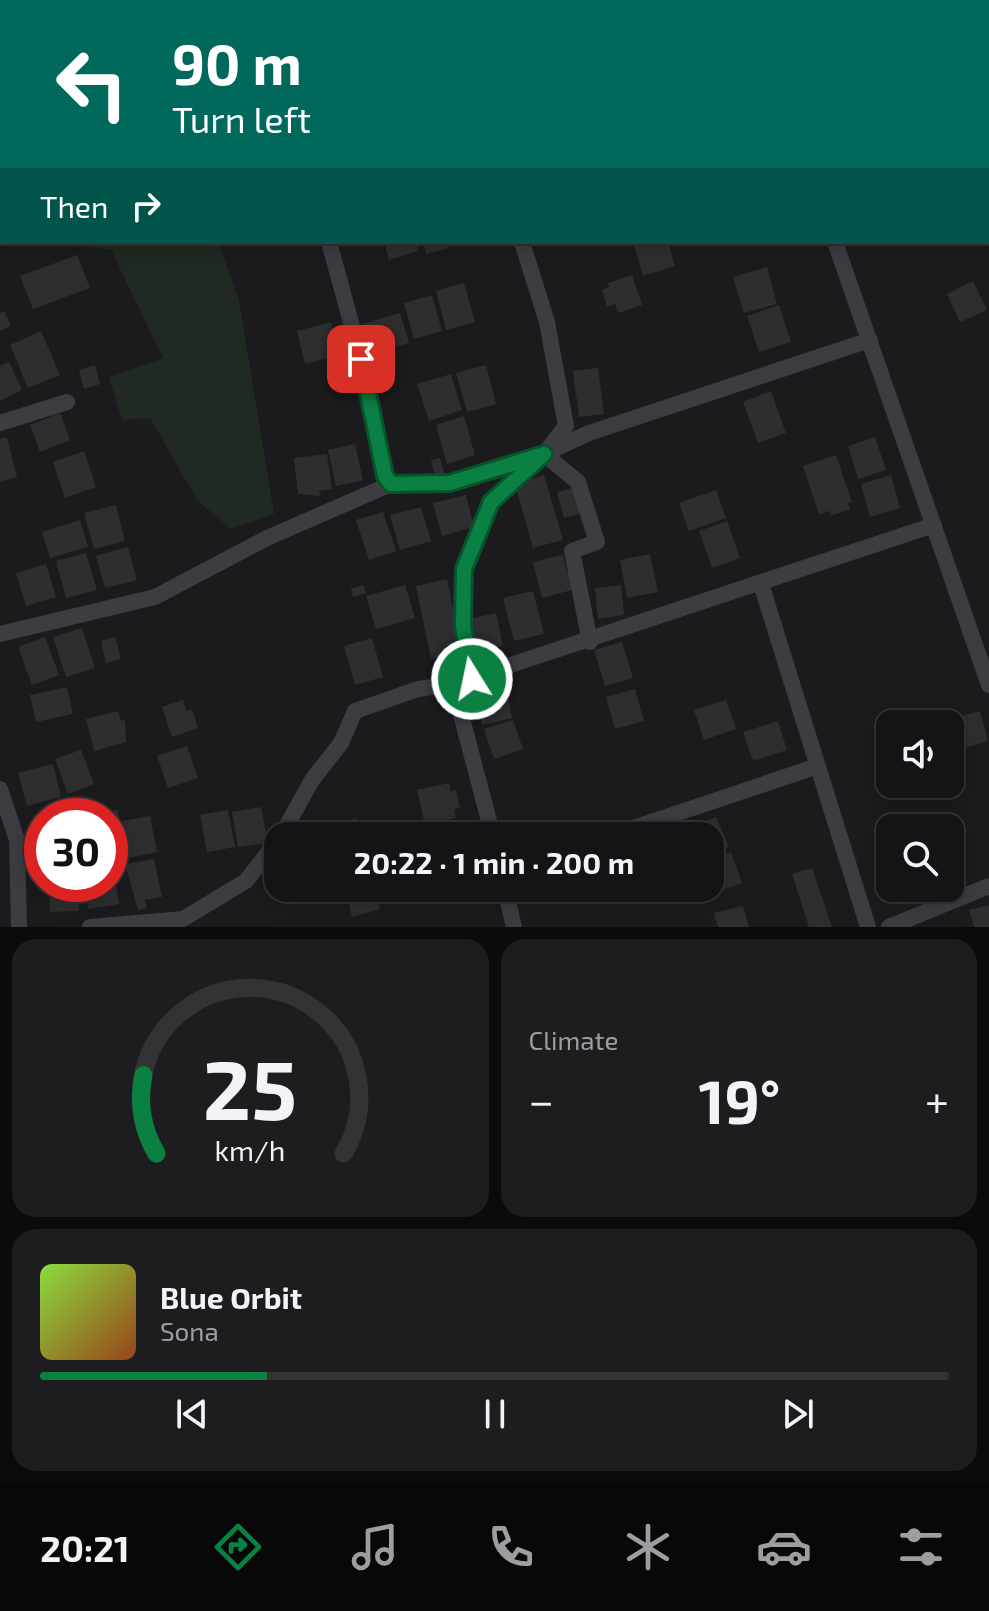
<!DOCTYPE html>
<meta charset="utf-8">
<style>
:root{--surface:#141416;--page:#1d1d1f;--text:#f1f3f6;--muted:#9d9ea1;--line:#333335;--accent:#0b8043}
body{margin:0;font-family:"Exo 2",sans-serif;background:var(--page);color:var(--text);height:100vh;display:flex;flex-direction:column;font-size:30px;white-space:nowrap}
*{box-sizing:border-box;margin:0}
p{font-size:26px;color:var(--muted)}
.icon{flex:none;width:44px;height:44px;fill:none;stroke:currentColor;stroke-width:2;stroke-linecap:round;stroke-linejoin:round}
.map{position:relative;height:927px;overflow:hidden}
.drawer{display:flex;flex-direction:column;gap:12px;padding:12px;background:#0b0b0c;flex:1}
.drawer>*{flex:none}
.banner{position:absolute;left:0px;top:0px;width:990px;height:244px;box-shadow:0 4px 20px #0003,0 0 0 2px var(--line);background:#00695c;color:#fff;overflow:hidden}
.tools{position:absolute;left:876px;top:710px;display:grid;gap:16px}
.tools a{display:grid;place-items:center;width:88px;height:88px;border-radius:16px;background:var(--surface);box-shadow:0 4px 20px #0003,0 0 0 2px var(--line);font-size:40px}
.speed{position:absolute;left:24px;top:798px;display:flex;gap:16px;font-size:40px;font-weight:700;text-align:center}
.speed>*{display:grid;place-content:center;width:104px;height:104px;border-radius:50%;background:var(--surface);box-shadow:0 4px 20px #0003,0 0 0 2px var(--line);line-height:1}
.speed .limit{border:12px solid #d22;background:#fff;color:#111}
.pin{position:absolute;display:grid;place-items:center;width:68px;height:68px;color:#fff;margin:-34px;border-radius:16px;box-shadow:0 4px 12px #0006}
.me{position:absolute;width:88px;margin:-44px;rotate:350deg;stroke-linejoin:round;filter:drop-shadow(0 0 6px #0008)}
.turn{display:flex;align-items:center;gap:28px;height:168px;padding:0 40px;font-size:36px}
.turn .icon{width:104px;height:104px;stroke-width:2.5}
.turn b{display:block;font-size:56px;line-height:68px}
.then{display:flex;align-items:center;height:76px;padding:0 40px;background:#0003;gap:16px;font-size:30px}
.big{font-size:60px;font-weight:700;line-height:1.1}
.drawer .tile{flex:1;display:flex;flex-direction:column;justify-content:center;gap:12px;min-width:0;padding:0 28px;border-radius:24px;background:var(--page)}
.drawer .dial{align-items:center;gap:0}
.dial svg{height:208px;overflow:visible;fill:none;stroke:var(--line);stroke-width:7;stroke-linecap:round;text-anchor:middle}
.dial text{fill:var(--text);stroke:none}
.song{display:flex;align-items:center;gap:24px}
.cover{width:96px;height:96px;border-radius:12px;background:linear-gradient(135deg,hsl(90 70% 55%),hsl(20 70% 35%))}
.played{height:8px;border-radius:4px;background:linear-gradient(90deg,var(--accent) 25%,var(--line) 25%)}
.keys{display:flex;justify-content:space-around;direction:ltr}
.heat{display:flex;justify-content:space-between;align-items:center;font-size:44px;direction:ltr}
.drawer .tiles{flex:1;display:grid;gap:12px;grid-template-columns:1fr 1fr}
.tile:last-child{grid-column:span 2}
.trip{position:absolute;left:264px;top:822px;width:460px;height:80px;border-radius:24px;background:var(--surface);box-shadow:0 4px 20px #0003,0 0 0 2px var(--line);font-weight:700;line-height:80px;text-align:center}
.menu{display:flex;height:128px;justify-content:space-around;align-items:center;background:#080809;color:var(--muted)}
.menu .icon{width:56px;height:56px}
.menu .on{color:var(--accent)}
.menu b{font-size:36px;color:var(--text)}
.map>svg:first-child{display:block}
.green{fill:#202922}
.building{fill:#2e2e31}
.lines{fill:none;stroke-linecap:round;stroke-linejoin:round}
.street{stroke:#3c3c42;stroke-width:16}
.route-casing{stroke:#07532c;stroke-width:20}
.route{stroke:#0b8043;stroke-width:14}
</style>
<div class="map">
<svg width="989" height="927" viewBox="0 0 989 927">
<rect width="100%" height="100%" fill="#1b1b1d"/>
<path class="green" d="M0,0L97,2H2V207Z
M59,242H218L239,300L274,514L231,529L197,500L150,418L122,420L109,377L163,358L111,250Z"/>
<path class="building" d="M384,242H416L418,251L389,260Z
M423,242H447L449,248L426,254Z
M633,242H668L675,266L643,276Z
M77,255L90,288L33,309L20,276Z
M767,267L777,304L744,313L733,277Z
M632,275L642,305L618,313L615,304L607,307L602,290L609,287L608,283Z
M973,281L987,310L960,322L947,294Z
M464,283L475,322L446,330L436,291Z
M432,295L442,331L414,339L404,303Z
M779,305L791,342L759,352L747,316Z
M4,311L11,326L0,331V313Z
M400,313L409,343L371,354L362,324Z
M331,322L339,355L305,364L297,331Z
M41,331L60,375L28,388L10,345Z
M9,362L22,390L0,401V366Z
M95,365L100,384L84,389L79,370Z
M486,365L496,404L467,412L456,373Z
M598,368L604,414L579,417L573,371Z
M451,374L462,410L429,421L417,384Z
M771,391L786,433L758,443L743,402Z
M60,413L70,440L40,452L30,425Z
M464,416L475,455L447,464L436,425Z
M7,437L17,477L0,482V439Z
M875,437L886,470L858,479L848,446Z
M355,444L363,480L336,486L328,450Z
M84,451L96,487L65,498L53,462Z
M327,454L332,489L319,491L320,496L298,494L294,458Z
M836,455L852,502L848,503L850,509L831,516L830,511L819,514L803,466Z
M440,458L444,473L435,476L431,460Z
M544,475L563,540L533,548L515,484Z
M891,475L900,508L870,517L861,484Z
M577,487L583,513L564,518L557,492Z
M716,490L726,518L689,531L679,503Z
M466,495L474,527L442,536L433,503Z
M116,505L125,541L94,549L84,513Z
M421,507L431,541L400,550L390,515Z
M383,512L396,551L369,560L356,520Z
M80,520L88,547L50,558L42,532Z
M727,521L740,558L712,568L699,531Z
M128,547L137,580L105,588L96,556Z
M86,553L97,590L66,598L56,561Z
M650,554L658,592L627,598L620,560Z
M563,555L567,572L573,570L575,580L570,582L572,590L542,598L533,562Z
M46,564L56,597L26,606L16,573Z
M447,579L462,653L431,659L416,586Z
M363,585L366,593L353,597L351,589Z
M405,585L415,618L376,629L366,596Z
M621,585L624,615L598,619L595,588Z
M533,591L544,634L514,641L503,598Z
M496,613L503,646L473,653L465,620Z
M82,628L95,668L66,677L53,637Z
M45,637L59,675L32,685L18,647Z
M115,637L121,659L106,663L101,641Z
M372,638L383,677L355,685L344,646Z
M622,642L633,678L605,686L594,650Z
M505,683L512,718L482,725L475,689Z
M67,687L73,714L36,722L30,695Z
M635,689L644,721L615,729L606,697Z
M183,700L186,711L192,709L198,728L172,737L162,707Z
M726,700L736,729L704,740L694,710Z
M118,711L121,721L125,720L126,742L94,751L86,719Z
M980,711L988,741L967,747L958,717Z
M513,720L523,749L494,759L484,729Z
M778,721L787,750L753,761L743,732Z
M954,721L963,750L950,755V723Z
M187,746L198,778L168,788L157,756Z
M81,750L94,784L68,794L55,759Z
M53,764L61,797L27,806L18,773Z
M449,783L451,791L456,790L460,808L454,809L456,818L425,825L417,790Z
M261,807L268,843L238,847L232,812Z
M118,810L120,823L110,825V816H96Z
M228,810L235,847L207,852L200,815Z
M150,816L157,852L129,858L122,821Z
M716,817L729,847L710,856V836H687L684,831Z
M357,818L361,836H336L334,823Z
M119,826L125,859L110,862V827Z
M731,852L742,883L697,899L693,888H710V860Z
M154,859L162,897L145,900L147,908L138,910L125,864Z
M113,865L119,904L88,909L84,884H110Z
M812,868L832,927H809L792,874Z
M49,884H78L79,911L50,912Z
M543,888H579L581,897L547,905Z
M919,888H952L953,894L923,902Z
M376,892L380,909L352,917L348,900Z
M989,905V927H974L969,910Z
M743,906L749,927H718L714,913Z"/>
<g class="lines">
<path class="street" d="M266,0V2
M695,0L696,2
M962,0L963,2
M883,2L886,0
M988,44L989,46
M329,242L369,388L385,476L391,484
M522,242L547,322L566,426L544,454L589,433L870,340
M835,242L989,685
M0,423L67,402
M544,454L578,482L597,542L572,551L590,642
M761,584L868,927
M0,634L155,597L267,538L391,484L450,483L544,454L491,502L464,569L463,626L472,679
M0,789L17,840L19,927
M281,836L312,780L341,743L355,711L418,689L453,684
M493,836L453,684L934,525
M609,836L818,766
M505,888L514,927
M90,927L183,919L246,881L278,840
M889,927L989,886"/>
</g>
<g class="lines">
<g class="route-casing">
<path id="route" d="M361,359L385,476L391,484L450,483L544,454L491,502L464,569L463,626L472,679"/>
</g>
<use href="#route" class="route"/>
</g>
</svg>
<div class="tools">
<a><svg class="icon" aria-label="sound" viewBox="0 0 24 24"><path d="M4 9h4l5-4v14l-5-4H4zM17 9q2 3 0 6"/></svg></a>
<a><svg class="icon" aria-label="search" viewBox="0 0 24 24"><circle cx="10" cy="10" r="6"/><path d="M15 15l6 6"/></svg></a>
</div>
<div class="speed"><div class="limit">30</div></div>
<div class="pin" style="left:361px;top:359px;background:#d93025"><svg class="icon" aria-label="arrive" viewBox="0 0 24 24"><path d="M6 21V4h12l-3 4 3 4H6"/></svg></div>
<svg class="me" style="left:472px;top:679px" viewBox="-20 -20 40 40"><circle r="17" fill="#0b8043" stroke="#fff" stroke-width="3"/><path d="M0-11L8 9 0 5-8 9z" fill="#fff"/></svg>
<div class="trip">20:22 · 1 min · 200 m</div>
<div class="banner">
<div class="turn"><svg class="icon" aria-label="left" viewBox="0 0 24 24"><path d="M17 20v-9H6M10 6l-5 5 5 5"/></svg><div><b>90 m</b>Turn left</div></div>
<div class="then">Then<svg class="icon" aria-label="right" viewBox="0 0 24 24"><path d="M7 20v-9h11M14 6l5 5-5 5"/></svg></div>
</div>
</div>
<section class="drawer">
<div class="tiles">
<div class="tile dial"><svg viewBox="0 0 100 80">
<path d="M14 69A42 42 0 1 1 86 69"/>
<path d="M14 69A42 42 0 0 1 9 39" stroke="#0b8043"/>
<text x="50" y="56" font-size="32" font-weight="700">25</text>
<text x="50" y="72" font-size="11">km/h</text>
</svg></div>
<div class="tile"><p>Climate</p>
<div class="heat"><a>−</a><b class="big">19°</b><a>+</a></div>
</div>
<div class="tile">
<div class="song"><i class="cover"></i><div><b>Blue Orbit</b><p>Sona</p></div></div>
<div class="played"></div>
<div class="keys"><svg class="icon" aria-label="previous" viewBox="0 0 24 24"><path d="M18 5L8 12l10 7zM5 5v14"/></svg><svg class="icon" aria-label="pause" viewBox="0 0 24 24"><path d="M8 5v14M16 5v14"/></svg><svg class="icon" aria-label="next" viewBox="0 0 24 24"><path d="M6 5l10 7-10 7zM19 5v14"/></svg></div>
</div>
</div>
</section>
<nav class="menu">
<b>20:21</b>
<svg class="icon on" aria-label="directions" viewBox="0 0 24 24"><path d="M12 3l9 9-9 9-9-9zM9 14v-3h6M13 9l2 2-2 2"/></svg>
<svg class="icon" aria-label="music" viewBox="0 0 24 24"><path d="M9 18V5l10-2v13"/><circle cx="6" cy="18" r="3"/><circle cx="16" cy="16" r="3"/></svg>
<svg class="icon" aria-label="phone" viewBox="0 0 24 24"><path d="M5 4h4l2 5-3 2q2 4 5 5l2-3 5 2v4C11 20 4 13 5 4z"/></svg>
<svg class="icon" aria-label="climate" viewBox="0 0 24 24"><path d="M12 3v18M4 7l16 10M4 17L20 7"/></svg>
<svg class="icon" aria-label="car" viewBox="0 0 24 24"><path d="M5 17H2v-5l4-1 3-4h7l3 4 3 1v5h-3M9 17h6M6 11h13"/><circle cx="7" cy="17" r="2"/><circle cx="17" cy="17" r="2"/></svg>
<svg class="icon" aria-label="filters" viewBox="0 0 24 24"><path d="M4 7h16M4 17h16"/><circle cx="9" cy="7" r="2"/><circle cx="15" cy="17" r="2"/></svg>
</nav>
